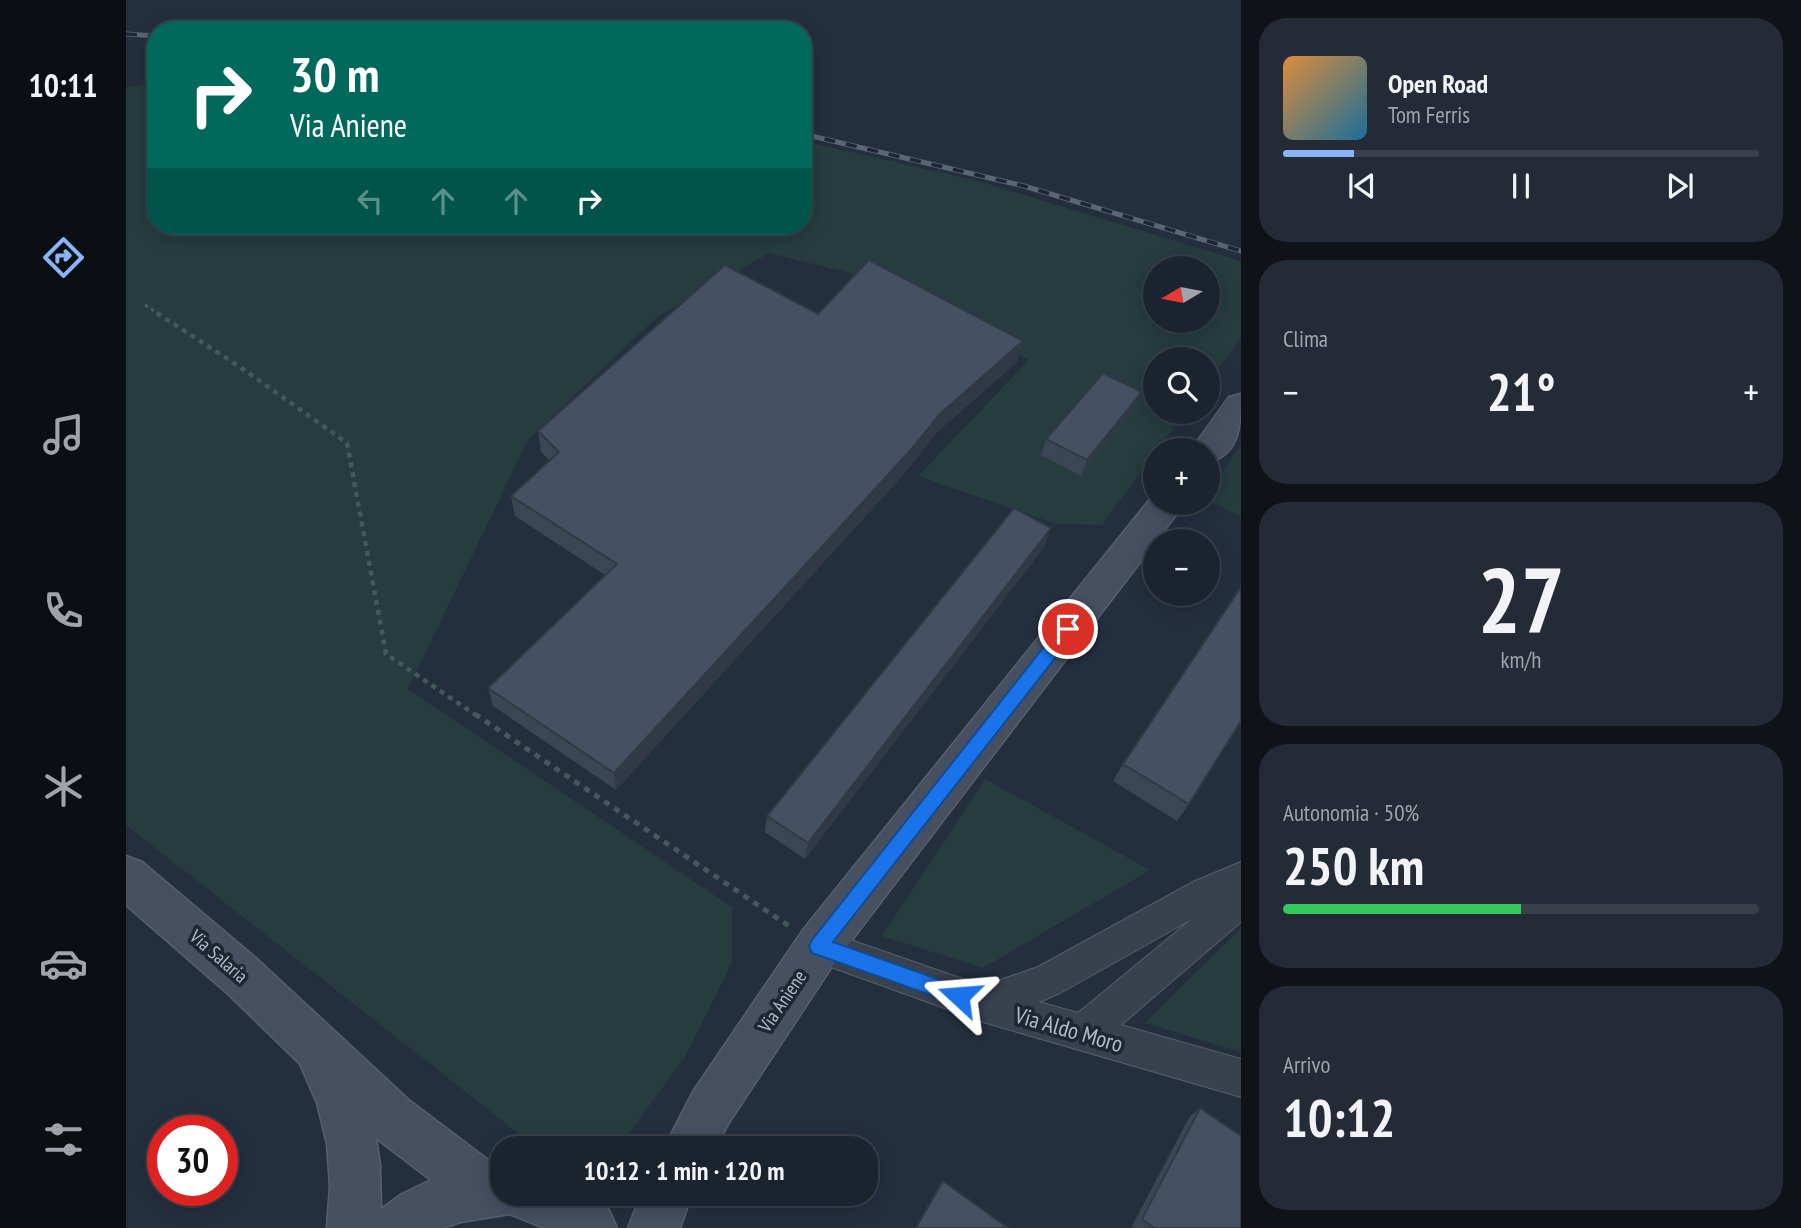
<!DOCTYPE html>
<html lang="it">
<meta charset="utf-8">
<style>
:root{--surface:#1b232e;--page:#242b36;--text:#f1f3f6;--muted:#a0a4aa;--line:#39404a;--accent:#8ab4f8}
body{margin:0;font-family:"PT Sans Narrow",sans-serif;background:var(--page);color:var(--text);height:100vh;display:flex;flex-direction:column;font-size:26px;white-space:nowrap}
*{box-sizing:border-box;margin:0}
p{font-size:23px;color:var(--muted)}
.icon{flex:none;width:38px;height:38px;fill:none;stroke:currentColor;stroke-width:2;stroke-linecap:round;stroke-linejoin:round}
.map{position:relative;flex:1;overflow:hidden}
.side{display:flex;flex-direction:column;gap:18px;padding:18px;background:#0f1319;width:560px}
.side>*{flex:none}
.hud{position:absolute;left:21px;top:21px;width:665px;height:214px;border-radius:28px;box-shadow:0 4px 18px #0003,0 0 0 2px var(--line);background:#00695c;color:#fff;overflow:hidden}
.needle{width:46px;rotate:260deg}
.controls{position:absolute;left:1017px;top:256px;display:grid;gap:14px}
.controls a{display:grid;place-items:center;width:77px;height:77px;border-radius:50%;background:var(--surface);box-shadow:0 4px 18px #0003,0 0 0 2px var(--line);font-size:35px}
.speed{position:absolute;left:21px;top:1115px;display:flex;gap:14px;font-size:35px;font-weight:700;text-align:center}
.speed>*{display:grid;place-content:center;width:91px;height:91px;border-radius:50%;background:var(--surface);box-shadow:0 4px 18px #0003,0 0 0 2px var(--line);line-height:1}
.speed .limit{border:10px solid #d22;background:#fff;color:#111}
.pin{position:absolute;display:grid;place-items:center;width:60px;height:60px;color:#fff;margin:-30px;border:4px solid #fff;border-radius:50%;box-shadow:0 2px 7px #0007}
.me{position:absolute;width:77px;margin:-38px;rotate:289deg;stroke-linejoin:round;filter:drop-shadow(0 0 5px #0008)}
.turn{display:flex;align-items:center;gap:24px;height:147px;padding:0 28px;font-size:32px}
.turn .icon{width:91px;height:91px;stroke-width:2.5}
.turn b{display:block;font-size:49px;line-height:60px}
.lanes{display:flex;align-items:center;height:66px;padding:0 28px;background:#0003;justify-content:center;gap:35px;direction:ltr}
.lanes .off{opacity:.35}
.big{font-size:52px;font-weight:600;line-height:1.1}
.side .tile{flex:1;display:flex;flex-direction:column;justify-content:center;gap:10px;min-width:0;padding:0 24px;border-radius:28px;background:var(--page)}
.side .dial{align-items:center;gap:0}
.dial b{font-size:91px;line-height:1}
.song{display:flex;align-items:center;gap:21px}
.cover{width:84px;height:84px;border-radius:10px;background:linear-gradient(135deg,hsl(30 70% 55%),hsl(200 70% 35%))}
.played{height:7px;border-radius:4px;background:linear-gradient(90deg,var(--accent) 15%,var(--line) 15%)}
.keys{display:flex;justify-content:space-around;direction:ltr}
.heat{display:flex;justify-content:space-between;align-items:center;font-size:38px;direction:ltr}
.charge{height:10px;border-radius:5px;background:linear-gradient(90deg,#34c759 50%,var(--line) 0)}
.trip{position:absolute;left:364px;top:1136px;width:388px;height:70px;border-radius:28px;background:var(--surface);box-shadow:0 4px 18px #0003,0 0 0 2px var(--line);font-weight:600;line-height:70px;text-align:center}
main{display:flex;flex:1;min-height:0}
.tab-bar{display:flex;flex-direction:column;width:126px;justify-content:space-around;align-items:center;background:#0b0e12;color:var(--muted)}
.tab-bar .icon{width:49px;height:49px}
.tab-bar .on{color:var(--accent)}
.tab-bar b{font-size:32px;color:var(--text)}
.map>svg:first-child{display:block}
.green{fill:#263c3f;fill-rule:evenodd}
.lines{fill:none;stroke-linecap:round;stroke-linejoin:round}
.street-casing{stroke:#565f6c;stroke-width:2}
.secondary-casing{stroke:#565f6c;stroke-width:3}
.path-far2{stroke:#44595c;stroke-width:3.5;stroke-dasharray:3.5 3.5;stroke-linecap:butt}
.path-far1{stroke:#44595c;stroke-width:4.5;stroke-dasharray:5 5;stroke-linecap:butt}
.path{stroke:#44595c;stroke-width:5;stroke-dasharray:6 6;stroke-linecap:butt}
.street{fill:#38414e;fill-rule:evenodd}
.secondary{fill:#465061;fill-rule:evenodd}
.rail-casing{stroke:#5a6575;stroke-width:5}
.rail{stroke:#1d2633;stroke-width:3.5;stroke-dasharray:11;stroke-linecap:butt}
.wall{fill:#3b4654}
.shaded-wall{fill:#303945}
.building{fill:#455162;stroke:#303945;stroke-width:2}
.route{fill:#1a73e8;stroke:#114b97;stroke-width:2}
.labels{text-anchor:middle;dominant-baseline:central;stroke-width:7;stroke-linejoin:round;paint-order:stroke}
.street-label{font-size:19px;fill:#b4bcc9;stroke:#1d2633}
.near-street-label{font-size:23px;fill:#b4bcc9;stroke:#1d2633}
</style>
<main>
<nav class="tab-bar">
<b>10:11</b>
<svg class="icon on" aria-label="directions" viewBox="0 0 24 24"><path d="M12 3l9 9-9 9-9-9zM9 14v-3h6M13 9l2 2-2 2"/></svg>
<svg class="icon" aria-label="music" viewBox="0 0 24 24"><path d="M9 18V5l10-2v13"/><circle cx="6" cy="18" r="3"/><circle cx="16" cy="16" r="3"/></svg>
<svg class="icon" aria-label="phone" viewBox="0 0 24 24"><path d="M5 4h4l2 5-3 2q2 4 5 5l2-3 5 2v4C11 20 4 13 5 4z"/></svg>
<svg class="icon" aria-label="climate" viewBox="0 0 24 24"><path d="M12 3v18M4 7l16 10M4 17L20 7"/></svg>
<svg class="icon" aria-label="car" viewBox="0 0 24 24"><path d="M5 17H2v-5l4-1 3-4h7l3 4 3 1v5h-3M9 17h6M6 11h13"/><circle cx="7" cy="17" r="2"/><circle cx="17" cy="17" r="2"/></svg>
<svg class="icon" aria-label="filters" viewBox="0 0 24 24"><path d="M4 7h16M4 17h16"/><circle cx="9" cy="7" r="2"/><circle cx="15" cy="17" r="2"/></svg>
</nav>
<div class="map">
<svg width="1115" height="1228" viewBox="0 0 1115 1228">
<rect width="100%" height="100%" fill="#242f3e"/>
<path class="green" d="M30,83V226H677V141L852,181L1115,261V338L1082,383V359H1029V411H1060L976,525L930,524L792,476L903,360L736,276L643,253L530,318L402,440L282,689L606,907V962L559,1057L492,1148H411L0,825V87ZM1029,268H1082V320H1029Z
M1115,445V517L1082,500V492Z
M859,779L1024,870L857,968L756,936Z
M1115,928V1052L1019,1023Z"/>
<g class="lines">
<g class="street-casing">
<path id="street" d="M1115,862V922L995,1025L1115,1059V1097L857,1022L680,958L675,946L680,934L693,929L857,986L912,967L1069,881ZM1066,919L952,1013L913,1002L934,993Z"/>
</g>
<g class="secondary-casing">
<path id="secondary" d="M1115,394C1115,422 1115,454 1082,463V450H1065L1103,397Z
M1029,493V502H1060L709,962L602,1124L590,1148H538L568,1090L677,930Z
M0,856L16,862L132,960L284,1101L370,1166H376V1194H458L483,1210L491,1228H418L384,1214L335,1222L317,1228H201L204,1186L201,1144L191,1103L174,1064L100,992L0,905ZM250,1138L305,1180L276,1194L255,1209L254,1165Z
M515,1194H566L554,1228H502Z"/>
</g>
<path class="path-far2" d="M19,305L33,314"/>
<path class="path-far1" d="M31,313L120,371L221,443L260,654L351,716"/>
<path class="path" d="M349,714L663,926"/>
<use href="#street" class="street"/>
<use href="#secondary" class="secondary"/>
<g class="rail-casing">
<path id="rail" d="M0,34L30,36
M677,134L898,186L1115,251"/>
</g>
<use href="#rail" class="rail"/>
</g>
<path class="wall" d="M692,314L891,362L810,433L778,474L490,790L367,706L362,688L479,575L389,516L385,496L424,461L415,452L412,431Z
M1016,392L1010,408L955,476L915,455L920,439Z
M925,528L918,547L679,859L639,832L641,816Z
M997,764L1063,804L1051,821L987,781Z
M1074,1108L1115,1228H1009L1006,1226L1064,1116Z
M817,1181L882,1228H789L811,1189Z"/>
<path class="shaded-wall" d="M897,341L891,362L810,433L778,474L490,790L488,773L815,413Z
M1016,392L1010,408L955,476L961,460Z
M925,528L918,547L679,859L682,843Z"/>
<path class="building" d="M743,260L897,341L815,413L782,453L488,773L362,688L491,564L385,496L433,452L412,431L599,265L692,314Z
M977,373L1016,392L961,460L920,439Z
M888,508L925,528L682,843L641,816Z
M1115,587V721L1063,804L997,764Z
M1074,1108L1115,1136V1228H1028L1016,1219Z
M817,1181L882,1228H790Z"/>
<path class="route" d="M942,623L948,624L950,629L948,634L707,942L840,989L843,996L840,1003L833,1005L686,953L683,946L686,940L936,624Z"/>
<g class="labels">
<g class="street-label">
<text transform="translate(93 956) rotate(41)">Via Salaria</text>
<text transform="translate(656 1001) rotate(-56)">Via Aniene</text>
</g>
<g class="near-street-label">
<text transform="translate(943 1029) rotate(16)">Via Aldo Moro</text>
</g>
</g>
</svg>
<div class="controls">
<a><svg class="needle" viewBox="-14 -14 28 28"><path d="M0-13l5 13h-10z" fill="#e53935"/><path d="M0 13l5-13h-10z" fill="#a0a4aa"/></svg></a>
<a><svg class="icon" aria-label="search" viewBox="0 0 24 24"><circle cx="10" cy="10" r="6"/><path d="M15 15l6 6"/></svg></a>
<a>+</a>
<a>−</a>
</div>
<div class="speed"><div class="limit">30</div></div>
<div class="pin" style="left:942px;top:629px;background:#d93025"><svg class="icon" aria-label="arrive" viewBox="0 0 24 24"><path d="M6 21V4h12l-3 4 3 4H6"/></svg></div>
<svg class="me" style="left:833px;top:996px" viewBox="-20 -20 40 40"><path d="M0-17L14 15 0 8-14 15z" fill="#1a73e8" stroke="#fff" stroke-width="4"/></svg>
<div class="trip">10:12 · 1 min · 120 m</div>
<div class="hud">
<div class="turn"><svg class="icon" aria-label="right" viewBox="0 0 24 24"><path d="M7 20v-9h11M14 6l5 5-5 5"/></svg><div><b>30 m</b>Via Aniene</div></div>
<div class="lanes"><svg class="icon off" aria-label="left" viewBox="0 0 24 24"><path d="M17 20v-9H6M10 6l-5 5 5 5"/></svg><svg class="icon off" aria-label="ahead" viewBox="0 0 24 24"><path d="M12 20V5M6 11l6-6 6 6"/></svg><svg class="icon off" aria-label="ahead" viewBox="0 0 24 24"><path d="M12 20V5M6 11l6-6 6 6"/></svg><svg class="icon" aria-label="right" viewBox="0 0 24 24"><path d="M7 20v-9h11M14 6l5 5-5 5"/></svg></div>
</div>
</div>
<section class="side">
<div class="tile">
<div class="song"><i class="cover"></i><div><b>Open Road</b><p>Tom Ferris</p></div></div>
<div class="played"></div>
<div class="keys"><svg class="icon" aria-label="previous" viewBox="0 0 24 24"><path d="M18 5L8 12l10 7zM5 5v14"/></svg><svg class="icon" aria-label="pause" viewBox="0 0 24 24"><path d="M8 5v14M16 5v14"/></svg><svg class="icon" aria-label="next" viewBox="0 0 24 24"><path d="M6 5l10 7-10 7zM19 5v14"/></svg></div>
</div>
<div class="tile"><p>Clima</p>
<div class="heat"><a>−</a><b class="big">21°</b><a>+</a></div>
</div>
<div class="tile dial"><b>27</b><p>km/h</p></div>
<div class="tile"><p>Autonomia · 50%</p><b class="big">250 km</b><div class="charge"></div></div>
<div class="tile"><p>Arrivo</p><b class="big">10:12</b></div>
</section>
</main>
